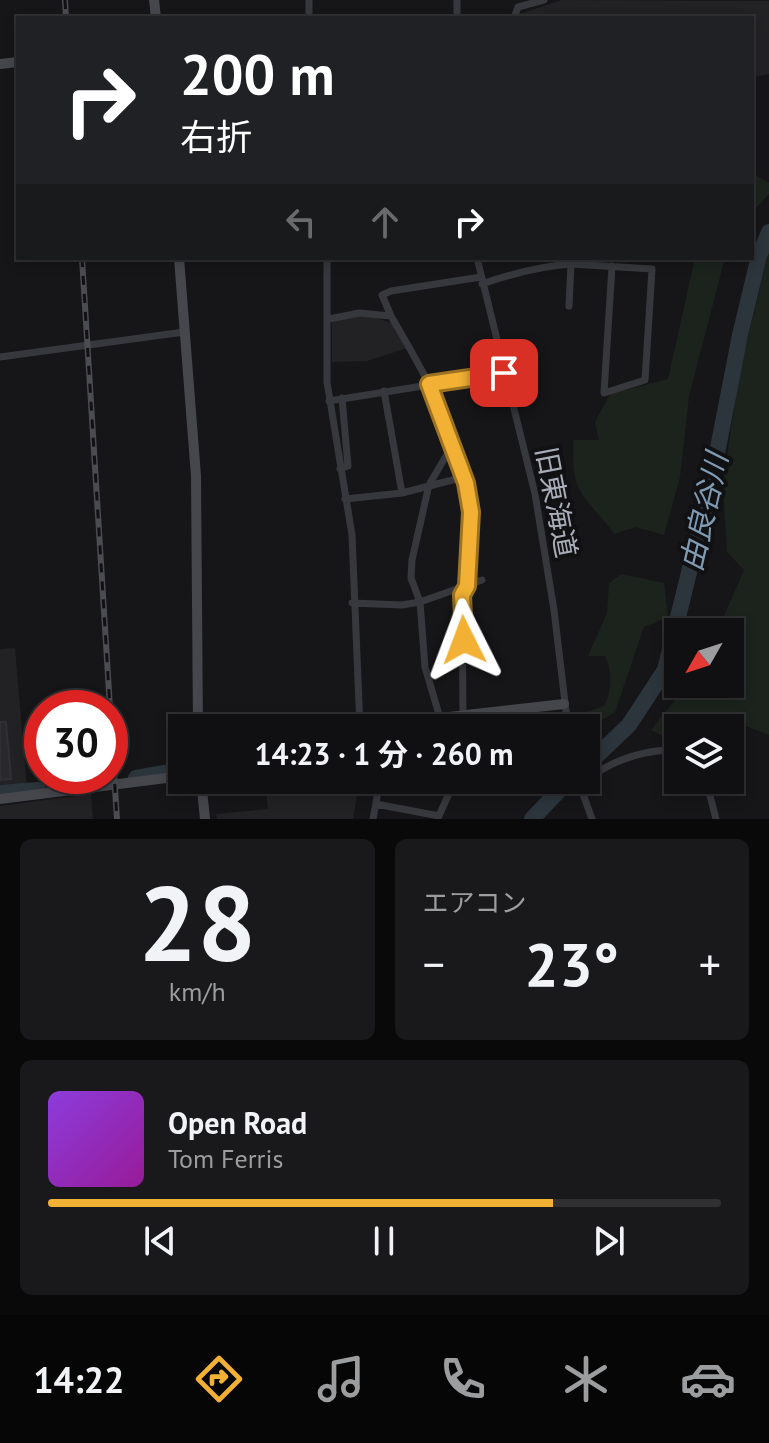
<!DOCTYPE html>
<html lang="ja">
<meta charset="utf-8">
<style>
:root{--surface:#101012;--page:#19191b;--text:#f1f3f6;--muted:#9c9d9f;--line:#303032;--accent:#f2b134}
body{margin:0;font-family:"PT Sans","Noto Sans JP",sans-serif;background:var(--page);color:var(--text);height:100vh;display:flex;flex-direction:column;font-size:30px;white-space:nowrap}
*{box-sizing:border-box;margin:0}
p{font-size:26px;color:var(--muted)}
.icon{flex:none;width:44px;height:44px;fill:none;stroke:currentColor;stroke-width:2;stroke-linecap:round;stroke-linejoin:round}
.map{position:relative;height:819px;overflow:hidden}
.details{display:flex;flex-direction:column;gap:20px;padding:20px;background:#09090a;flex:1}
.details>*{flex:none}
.top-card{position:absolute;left:16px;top:16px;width:738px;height:244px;border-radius:0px;box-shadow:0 4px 12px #0003,0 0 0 2px var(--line);background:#202124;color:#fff;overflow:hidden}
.needle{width:52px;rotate:231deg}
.controls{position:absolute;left:664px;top:618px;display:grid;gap:16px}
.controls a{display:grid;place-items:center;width:80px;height:80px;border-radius:0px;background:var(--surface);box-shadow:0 4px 12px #0003,0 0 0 2px var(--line);font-size:40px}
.speed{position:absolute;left:24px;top:690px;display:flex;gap:16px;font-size:40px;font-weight:700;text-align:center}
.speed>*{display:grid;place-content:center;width:104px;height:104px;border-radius:50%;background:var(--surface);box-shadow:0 4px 12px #0003,0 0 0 2px var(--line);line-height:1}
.speed .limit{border:12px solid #d22;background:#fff;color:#111}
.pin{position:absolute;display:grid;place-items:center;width:68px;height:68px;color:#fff;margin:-34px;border-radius:16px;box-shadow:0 4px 12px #0006}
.me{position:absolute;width:88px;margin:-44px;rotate:357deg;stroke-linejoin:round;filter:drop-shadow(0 0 6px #0008)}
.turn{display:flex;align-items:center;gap:28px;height:168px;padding:0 32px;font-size:36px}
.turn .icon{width:104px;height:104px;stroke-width:2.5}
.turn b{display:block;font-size:56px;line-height:68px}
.lanes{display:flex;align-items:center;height:76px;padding:0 32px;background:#0003;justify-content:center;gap:40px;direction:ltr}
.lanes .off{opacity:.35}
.big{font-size:60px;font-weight:700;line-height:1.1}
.details .tile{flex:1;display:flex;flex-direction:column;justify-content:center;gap:12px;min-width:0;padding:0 28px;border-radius:12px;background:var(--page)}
.details .dial{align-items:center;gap:0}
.dial b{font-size:104px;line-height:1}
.song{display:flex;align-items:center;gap:24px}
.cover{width:96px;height:96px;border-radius:12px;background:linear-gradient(135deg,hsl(270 70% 55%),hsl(300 70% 35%))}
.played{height:8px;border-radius:4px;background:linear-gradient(90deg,var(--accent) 75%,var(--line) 75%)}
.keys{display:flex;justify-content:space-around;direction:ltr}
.heat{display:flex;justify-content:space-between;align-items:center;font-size:44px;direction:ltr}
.details .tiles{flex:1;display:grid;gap:20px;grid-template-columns:1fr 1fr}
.tile:last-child{grid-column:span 2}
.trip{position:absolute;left:168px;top:714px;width:432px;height:80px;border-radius:0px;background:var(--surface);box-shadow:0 4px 12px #0003,0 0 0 2px var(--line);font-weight:700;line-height:80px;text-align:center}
.menu{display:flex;height:128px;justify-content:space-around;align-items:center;background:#060607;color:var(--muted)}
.menu .icon{width:56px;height:56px}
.menu .on{color:var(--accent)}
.menu b{font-size:36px;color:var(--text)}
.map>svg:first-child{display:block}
.built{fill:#222225}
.green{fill:#1c231d}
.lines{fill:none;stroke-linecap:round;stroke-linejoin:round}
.river{stroke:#2c353c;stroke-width:16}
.building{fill:#29292c;stroke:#303034;stroke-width:2}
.street-tunnel{stroke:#333438;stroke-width:7;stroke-dasharray:7 3.5;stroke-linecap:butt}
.street{stroke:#37383d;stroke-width:7}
.secondary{stroke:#45474d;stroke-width:10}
.rail-casing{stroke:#4a4c52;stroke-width:6}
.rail{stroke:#111113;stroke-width:3;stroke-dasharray:9;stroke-linecap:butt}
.route-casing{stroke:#9d7322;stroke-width:20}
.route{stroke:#f2b134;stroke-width:14}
.labels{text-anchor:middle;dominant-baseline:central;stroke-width:8;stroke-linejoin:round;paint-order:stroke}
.street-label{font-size:28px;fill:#a8adb8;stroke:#111113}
.water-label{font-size:30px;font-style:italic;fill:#7f9bb3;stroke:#111113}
</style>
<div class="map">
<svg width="769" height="819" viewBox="0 0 769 819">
<rect width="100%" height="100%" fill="#161618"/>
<path class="built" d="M562,0L769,1V74L752,77V18H521L516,15Z
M363,314L392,323L407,348L367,361L332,362V321Z
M15,648L27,789L0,791V649Z
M265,780H360L353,819H217L216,814L268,809Z
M91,794L93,819H0V806Z"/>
<path class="green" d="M752,163L757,176L769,183V194L752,212Z
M769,250V735L733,721L711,728H678V738L671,740L651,730L688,684H730V632H717L744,570L727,552L723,483L739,375Z
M695,258H725L689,396L680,477L664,535L636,527L614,534C602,516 585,503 577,484C572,471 574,453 573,440H599L595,422L610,394L668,379Z
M621,574L664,583L668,617L644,627L615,712L599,722H573L578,715L604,706C612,692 613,670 605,656H588L607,613L609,583Z"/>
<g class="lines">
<path class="river" d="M586,766L629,725L665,670L712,479L740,335L759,256L769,232
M136,778L182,770
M0,793L38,790
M532,819L569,780"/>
</g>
<path class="building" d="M0,722H6L11,779L0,780Z"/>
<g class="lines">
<path class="street-tunnel" d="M566,711L567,728"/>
<path class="street" d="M457,0V18
M309,18V0
M514,18L518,7L544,0
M327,258V382L352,535L360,728
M477,258L535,494L554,610L566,711
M482,284C511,274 540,266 571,264L652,269L645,380L604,393L612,266
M569,306L571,264
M391,316C425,374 465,442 471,511C472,535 468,561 467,586L462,595L463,714
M329,319L359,313L391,316L382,295L391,291L481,277
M0,357L184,332
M384,391L402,493
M329,401L504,373
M456,450L446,456L429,485L412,560L411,578L420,602L482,580
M340,469L348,466L342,398
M345,499L402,493L464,477
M352,603L402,605L420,602L425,667L440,718
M476,728L482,715
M578,780L592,819
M706,780L716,819
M580,785C609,761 641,749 678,750
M376,804L439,816
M438,818L455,780
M373,819L380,780"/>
<path class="secondary" d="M154,0L156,18
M0,64L18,62
M179,258L196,476L198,728
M407,728L440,718L564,704
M201,780L205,819
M0,799L182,776"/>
<g class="rail-casing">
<path id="rail" d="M65,0L66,18
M82,258L110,708
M110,712L117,819"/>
</g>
<use href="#rail" class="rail"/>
</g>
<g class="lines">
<g class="route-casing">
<path id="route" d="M464,640L462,595L467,586L471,512L466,483L429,384L504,373"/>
</g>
<use href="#route" class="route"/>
</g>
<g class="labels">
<g class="street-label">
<text transform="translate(557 502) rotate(79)">旧東海道</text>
</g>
<g class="water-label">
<text transform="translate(703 512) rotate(-77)">由良谷川</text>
</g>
</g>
</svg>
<div class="controls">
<a><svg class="needle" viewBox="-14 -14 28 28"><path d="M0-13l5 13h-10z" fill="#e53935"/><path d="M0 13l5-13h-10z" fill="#9c9d9f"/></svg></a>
<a><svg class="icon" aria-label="layers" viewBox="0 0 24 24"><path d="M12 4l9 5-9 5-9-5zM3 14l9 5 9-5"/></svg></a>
</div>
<div class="speed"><div class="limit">30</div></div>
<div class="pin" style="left:504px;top:373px;background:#d93025"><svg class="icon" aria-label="arrive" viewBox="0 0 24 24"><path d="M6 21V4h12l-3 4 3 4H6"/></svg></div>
<svg class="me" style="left:464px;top:640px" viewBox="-20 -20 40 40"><path d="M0-17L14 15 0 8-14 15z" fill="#f2b134" stroke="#fff" stroke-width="4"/></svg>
<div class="trip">14:23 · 1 分 · 260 m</div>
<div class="top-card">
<div class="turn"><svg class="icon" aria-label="right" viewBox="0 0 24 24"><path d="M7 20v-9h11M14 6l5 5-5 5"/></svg><div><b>200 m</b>右折</div></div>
<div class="lanes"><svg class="icon off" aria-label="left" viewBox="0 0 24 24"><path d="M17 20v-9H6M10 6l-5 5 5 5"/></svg><svg class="icon off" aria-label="ahead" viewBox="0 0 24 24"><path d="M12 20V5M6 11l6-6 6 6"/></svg><svg class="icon" aria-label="right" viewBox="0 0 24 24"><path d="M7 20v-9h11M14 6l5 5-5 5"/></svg></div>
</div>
</div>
<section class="details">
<div class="tiles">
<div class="tile dial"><b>28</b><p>km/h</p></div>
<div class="tile"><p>エアコン</p>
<div class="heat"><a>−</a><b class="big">23°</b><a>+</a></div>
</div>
<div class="tile">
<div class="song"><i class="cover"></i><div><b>Open Road</b><p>Tom Ferris</p></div></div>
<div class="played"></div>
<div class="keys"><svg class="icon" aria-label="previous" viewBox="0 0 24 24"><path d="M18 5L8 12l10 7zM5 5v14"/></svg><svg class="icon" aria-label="pause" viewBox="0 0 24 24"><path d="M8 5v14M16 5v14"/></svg><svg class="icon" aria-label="next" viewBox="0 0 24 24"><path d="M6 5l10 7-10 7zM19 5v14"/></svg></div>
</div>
</div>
</section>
<nav class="menu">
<b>14:22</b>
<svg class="icon on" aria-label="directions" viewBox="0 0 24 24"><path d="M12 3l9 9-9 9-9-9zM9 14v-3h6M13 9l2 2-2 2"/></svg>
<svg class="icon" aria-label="music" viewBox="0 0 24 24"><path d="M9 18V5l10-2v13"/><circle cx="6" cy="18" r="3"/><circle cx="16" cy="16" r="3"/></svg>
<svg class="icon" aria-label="phone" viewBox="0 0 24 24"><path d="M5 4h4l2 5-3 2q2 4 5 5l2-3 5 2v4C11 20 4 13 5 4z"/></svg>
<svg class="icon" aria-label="climate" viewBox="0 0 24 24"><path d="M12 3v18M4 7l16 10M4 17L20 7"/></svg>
<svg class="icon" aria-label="car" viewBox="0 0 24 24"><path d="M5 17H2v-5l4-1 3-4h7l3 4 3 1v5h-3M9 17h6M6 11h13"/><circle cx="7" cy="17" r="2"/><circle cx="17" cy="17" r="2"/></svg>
</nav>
